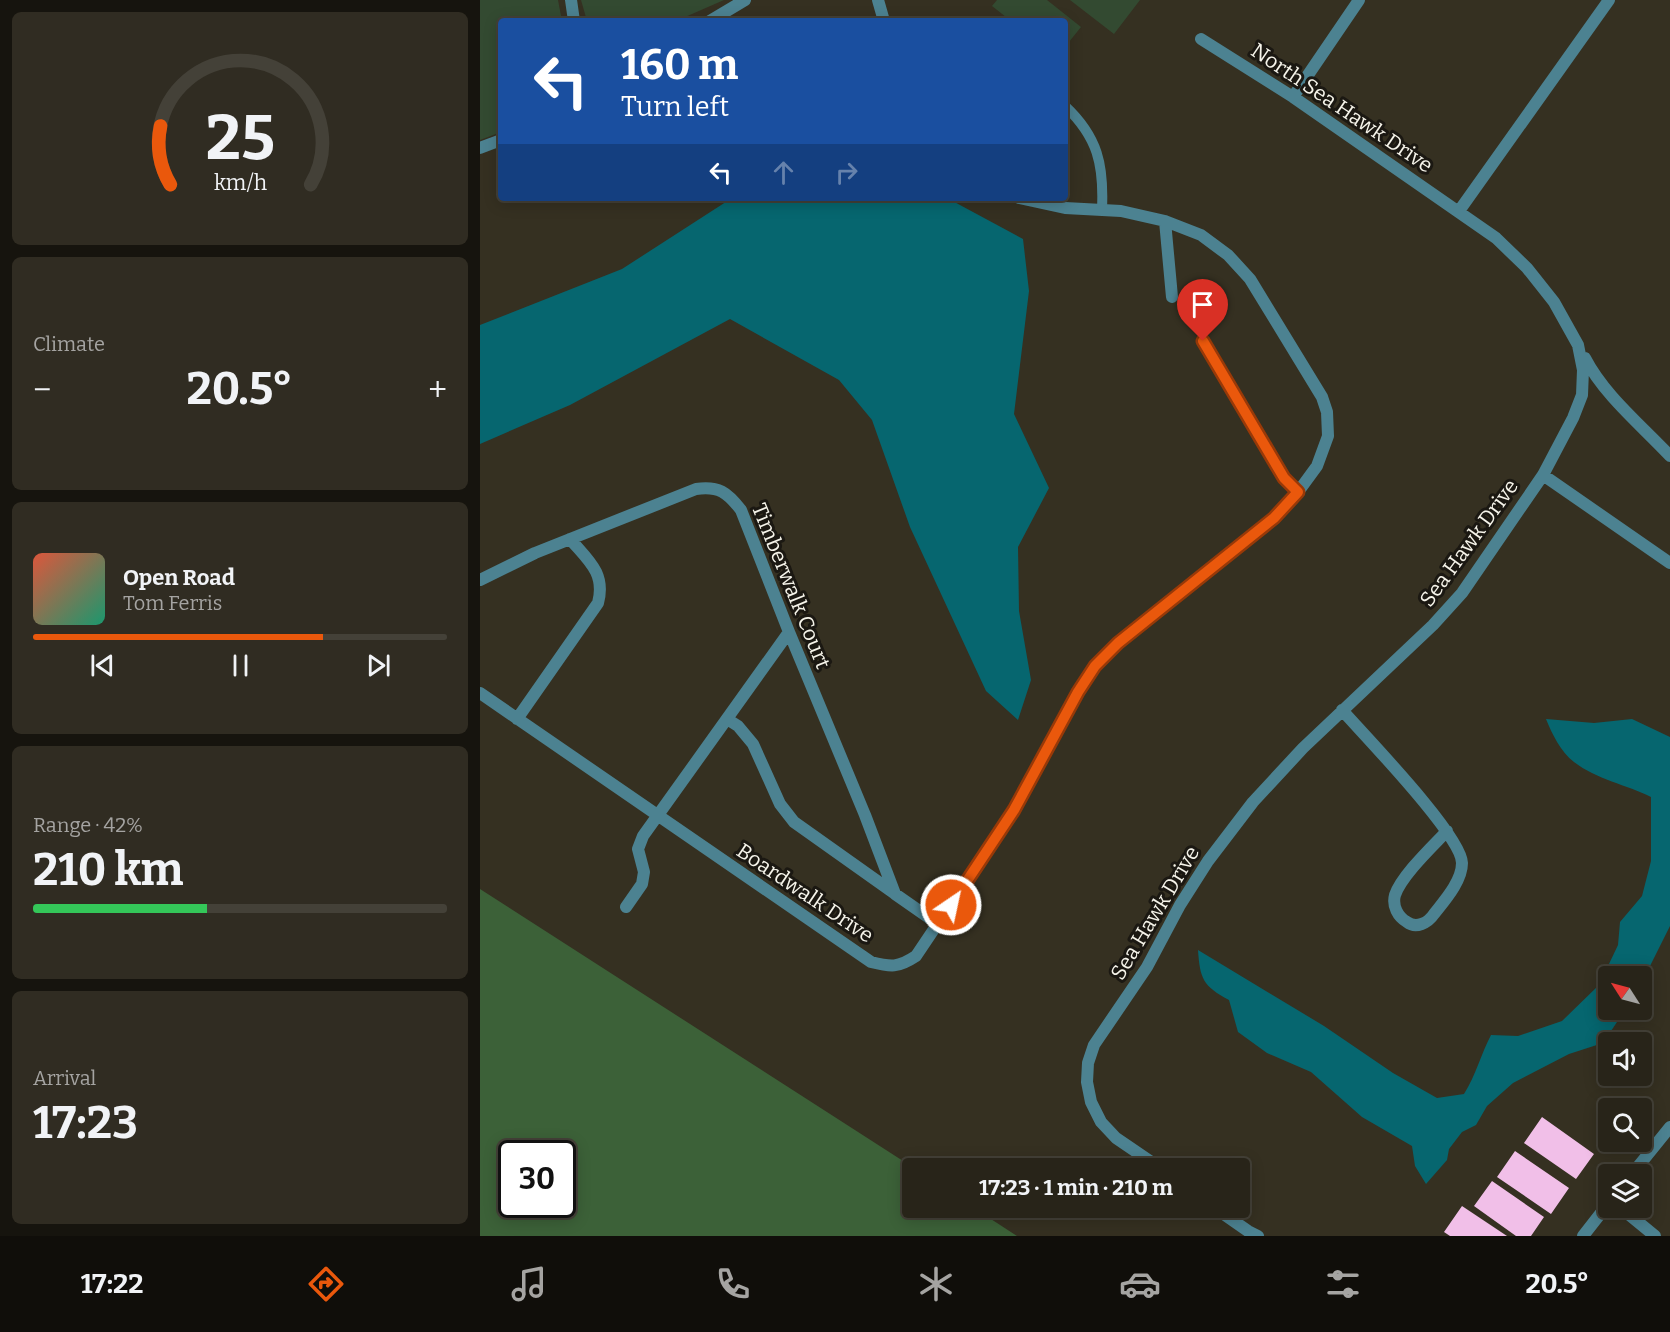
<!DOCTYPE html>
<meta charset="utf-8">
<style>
:root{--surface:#282419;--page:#302c22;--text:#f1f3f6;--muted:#a5a4a2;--line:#444138;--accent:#ea580c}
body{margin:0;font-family:Bitter,serif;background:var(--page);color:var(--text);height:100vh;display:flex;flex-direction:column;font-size:22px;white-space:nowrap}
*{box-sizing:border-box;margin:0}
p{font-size:20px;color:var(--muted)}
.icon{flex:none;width:33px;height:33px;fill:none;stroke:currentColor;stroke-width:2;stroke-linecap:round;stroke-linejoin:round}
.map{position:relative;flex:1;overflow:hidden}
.panel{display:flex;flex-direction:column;gap:12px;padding:12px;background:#16140e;width:480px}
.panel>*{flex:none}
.top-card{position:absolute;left:18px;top:18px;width:570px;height:183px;border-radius:6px;box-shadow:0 3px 15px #0003,0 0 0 2px var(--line);background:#1a4fa0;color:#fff;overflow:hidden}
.needle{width:39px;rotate:306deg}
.tools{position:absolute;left:1118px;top:966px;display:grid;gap:12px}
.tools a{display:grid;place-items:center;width:54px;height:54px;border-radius:6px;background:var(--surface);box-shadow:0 3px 15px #0003,0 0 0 2px var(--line);font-size:30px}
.speed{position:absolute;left:18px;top:1140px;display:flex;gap:12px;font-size:30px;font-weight:700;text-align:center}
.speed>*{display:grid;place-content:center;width:78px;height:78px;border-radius:50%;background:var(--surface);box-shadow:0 3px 15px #0003,0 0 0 2px var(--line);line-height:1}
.speed .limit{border:3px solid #111;border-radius:9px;background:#fff;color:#111}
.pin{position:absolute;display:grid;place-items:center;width:51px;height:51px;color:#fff;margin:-62px -26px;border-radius:50% 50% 50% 0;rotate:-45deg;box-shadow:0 0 6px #0007}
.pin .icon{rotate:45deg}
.me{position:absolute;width:66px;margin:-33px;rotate:34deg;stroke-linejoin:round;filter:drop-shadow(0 0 4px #0008)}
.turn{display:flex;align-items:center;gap:21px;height:126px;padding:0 24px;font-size:27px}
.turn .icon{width:78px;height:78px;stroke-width:2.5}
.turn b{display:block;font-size:42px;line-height:51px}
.lanes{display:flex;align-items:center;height:57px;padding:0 24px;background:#0003;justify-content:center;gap:30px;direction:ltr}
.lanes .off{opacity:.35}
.big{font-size:45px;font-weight:700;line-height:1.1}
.panel .widget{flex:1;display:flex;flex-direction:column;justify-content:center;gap:9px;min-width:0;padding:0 21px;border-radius:9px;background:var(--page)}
.panel .dial{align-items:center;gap:0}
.dial svg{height:156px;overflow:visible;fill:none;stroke:var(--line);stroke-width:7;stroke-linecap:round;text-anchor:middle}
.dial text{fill:var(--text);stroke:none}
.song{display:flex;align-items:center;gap:18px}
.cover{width:72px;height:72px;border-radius:9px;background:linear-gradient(135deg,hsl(10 70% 55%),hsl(160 70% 35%))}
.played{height:6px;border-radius:3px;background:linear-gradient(90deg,var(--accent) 70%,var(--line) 70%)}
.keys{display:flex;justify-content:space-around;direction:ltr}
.heat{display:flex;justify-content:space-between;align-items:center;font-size:33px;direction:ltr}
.charge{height:9px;border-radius:4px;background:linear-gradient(90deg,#34c759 42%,var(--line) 0)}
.trip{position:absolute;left:422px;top:1158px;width:348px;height:60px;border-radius:6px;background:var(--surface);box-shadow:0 3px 15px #0003,0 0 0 2px var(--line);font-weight:700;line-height:60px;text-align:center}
.dock{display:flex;height:96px;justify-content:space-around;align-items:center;background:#100e0a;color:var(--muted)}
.dock .icon{width:42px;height:42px}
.dock .active{color:var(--accent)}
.dock b{font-size:27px;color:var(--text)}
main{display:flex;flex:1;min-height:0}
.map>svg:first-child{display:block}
.green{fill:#334a31}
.forest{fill:#3c6138;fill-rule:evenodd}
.water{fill:#06666f}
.building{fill:#f1bfe8}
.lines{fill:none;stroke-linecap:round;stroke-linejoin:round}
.lane{stroke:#4c8291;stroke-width:10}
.street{stroke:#4c8291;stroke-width:12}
.route-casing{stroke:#983908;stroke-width:15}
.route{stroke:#ea580c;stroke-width:10}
.labels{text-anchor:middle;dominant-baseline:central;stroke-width:6;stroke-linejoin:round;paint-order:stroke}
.street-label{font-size:21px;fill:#f6f4ea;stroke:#1b1812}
</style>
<main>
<section class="panel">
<div class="widget dial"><svg viewBox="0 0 100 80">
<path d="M14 69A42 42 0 1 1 86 69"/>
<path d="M14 69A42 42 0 0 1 9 39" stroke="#ea580c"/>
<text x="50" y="56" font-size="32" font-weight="700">25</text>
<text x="50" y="72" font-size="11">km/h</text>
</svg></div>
<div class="widget"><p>Climate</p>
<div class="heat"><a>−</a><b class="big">20.5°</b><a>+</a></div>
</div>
<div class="widget">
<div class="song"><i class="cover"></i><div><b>Open Road</b><p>Tom Ferris</p></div></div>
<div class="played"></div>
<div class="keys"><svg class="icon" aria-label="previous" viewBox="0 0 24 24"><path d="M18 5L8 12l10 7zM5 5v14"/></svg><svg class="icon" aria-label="pause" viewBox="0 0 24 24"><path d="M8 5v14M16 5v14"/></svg><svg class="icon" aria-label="next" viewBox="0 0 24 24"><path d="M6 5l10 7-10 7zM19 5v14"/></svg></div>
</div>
<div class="widget"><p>Range · 42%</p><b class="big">210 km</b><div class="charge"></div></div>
<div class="widget"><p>Arrival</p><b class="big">17:23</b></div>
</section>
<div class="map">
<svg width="1190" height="1236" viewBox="0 0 1190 1236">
<rect width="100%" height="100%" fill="#353021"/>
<path class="green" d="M0,0H78L82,21H21V132L0,140Z
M101,0H244L196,21H107Z
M517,0H567L601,27L585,47V21H531L512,6Z
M590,0H660L634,34Z"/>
<path class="forest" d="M0,889L434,1168H432V1208H494L537,1236H0ZM32,1154H82V1204H32Z"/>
<path class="water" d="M252,198H467L543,239L549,291L534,414L569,488L538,547L539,611L551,680L538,720L506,691L430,527L392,420L359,380L250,319L90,405L0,444V325L142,269Z
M1066,719L1114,723L1152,719L1190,737V926L1161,984V976H1128V1010H1145L1123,1043L1089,1054L1033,1083L1007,1106L996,1125L982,1132L969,1149L967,1160L946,1184L935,1166L932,1146L882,1117L831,1072L787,1053L758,1032L749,1000C723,986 720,979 718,950L844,1026L913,1073L957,1098L984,1094C996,1075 1001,1054 1011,1035L1038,1036L1082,1021L1119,985L1138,945L1140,922L1162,896L1171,861V797C1147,785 1116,779 1094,762C1081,752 1072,734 1066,719Z"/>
<path class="building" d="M1062,1117L1114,1154L1096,1179L1044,1143Z
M1035,1151L1089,1188L1071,1214L1017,1177Z
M1012,1181L1064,1217L1051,1236H1036L994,1206Z
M982,1206L1027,1236H970L964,1232Z"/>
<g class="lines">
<path class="lane" d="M585,106C618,137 624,165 622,209
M723,341L804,478L818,492"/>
<path class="street" d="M91,0L94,21
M398,0L404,21
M230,21L265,0
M813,97L879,0
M0,148L21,140
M979,211L1129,0
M685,221L692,297
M1105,358C1124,395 1161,425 1190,456
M1063,475L1190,563
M0,580L55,553L216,489C239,486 247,492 261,510L309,632L385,815L415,894L458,924
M0,693L391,962C411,967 418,968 436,956L534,810L598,692L615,666L638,643L794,518L818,492L837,466L848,436L847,412L842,397L770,279L748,255L721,235L685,221L641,211L585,208L539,198
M862,710C884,735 982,836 982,863C982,881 965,900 954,914C948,923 936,929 927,922C918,917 912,906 915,895C922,875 952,847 967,831
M37,719L118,603C126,573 108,560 90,539
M247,719L258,726L273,744L300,804L314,822L414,893
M146,907L162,884L164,872L158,849L163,836L309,632
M680,1168L636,1138L621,1122L611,1102L607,1082L608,1063L614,1045L667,967L700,905L728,861L773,802L823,748L953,625L982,593L1063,475L1093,418L1102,395L1103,370L1098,345L1074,302L1047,268L1016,238L813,97L721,39
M1152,1174L1190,1127
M735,1208L768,1231L778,1236
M1141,1208L1175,1236
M1103,1236L1128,1204"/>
</g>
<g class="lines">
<g class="route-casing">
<path id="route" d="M471,905L534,810L598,692L615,666L638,643L794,518L818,492L804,478L723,341"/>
</g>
<use href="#route" class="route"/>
</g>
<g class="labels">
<g class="street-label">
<text transform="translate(862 108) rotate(34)">North Sea Hawk Drive</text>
<text transform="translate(989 543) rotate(-54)">Sea Hawk Drive</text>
<text transform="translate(311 586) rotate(68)">Timberwalk Court</text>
<text transform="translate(325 893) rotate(34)">Boardwalk Drive</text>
<text transform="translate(675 913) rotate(-59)">Sea Hawk Drive</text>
</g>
</g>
</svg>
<div class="tools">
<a><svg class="needle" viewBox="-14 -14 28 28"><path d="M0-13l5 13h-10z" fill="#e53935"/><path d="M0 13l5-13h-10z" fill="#a5a4a2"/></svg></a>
<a><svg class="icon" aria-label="sound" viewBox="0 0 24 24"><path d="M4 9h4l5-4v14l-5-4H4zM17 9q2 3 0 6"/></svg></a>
<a><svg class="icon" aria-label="search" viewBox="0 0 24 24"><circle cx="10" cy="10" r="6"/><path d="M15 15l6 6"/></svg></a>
<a><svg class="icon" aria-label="layers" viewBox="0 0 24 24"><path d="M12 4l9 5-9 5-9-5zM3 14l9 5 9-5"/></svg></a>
</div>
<div class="speed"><div class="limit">30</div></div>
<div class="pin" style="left:723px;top:341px;background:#d93025"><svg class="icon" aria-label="arrive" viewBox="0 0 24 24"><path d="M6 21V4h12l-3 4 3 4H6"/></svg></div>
<svg class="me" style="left:471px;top:905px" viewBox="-20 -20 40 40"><circle r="17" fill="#ea580c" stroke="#fff" stroke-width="3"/><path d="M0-11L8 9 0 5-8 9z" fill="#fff"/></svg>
<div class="trip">17:23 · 1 min · 210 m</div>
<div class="top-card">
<div class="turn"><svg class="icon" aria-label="left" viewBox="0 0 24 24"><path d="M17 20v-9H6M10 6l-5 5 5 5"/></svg><div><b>160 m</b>Turn left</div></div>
<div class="lanes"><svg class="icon" aria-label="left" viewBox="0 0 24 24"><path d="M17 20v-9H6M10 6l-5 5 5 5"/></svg><svg class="icon off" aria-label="ahead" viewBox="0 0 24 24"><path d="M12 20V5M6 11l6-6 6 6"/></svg><svg class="icon off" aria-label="right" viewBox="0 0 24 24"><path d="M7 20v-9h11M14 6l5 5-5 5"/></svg></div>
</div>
</div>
</main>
<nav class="dock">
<b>17:22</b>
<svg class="icon active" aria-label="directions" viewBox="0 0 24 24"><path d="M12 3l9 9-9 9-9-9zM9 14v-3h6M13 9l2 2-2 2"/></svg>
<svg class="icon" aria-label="music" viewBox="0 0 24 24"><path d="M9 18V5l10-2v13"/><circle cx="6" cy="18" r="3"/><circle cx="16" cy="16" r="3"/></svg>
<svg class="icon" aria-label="phone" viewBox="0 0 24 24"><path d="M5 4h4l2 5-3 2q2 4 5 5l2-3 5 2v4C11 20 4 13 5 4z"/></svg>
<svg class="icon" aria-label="climate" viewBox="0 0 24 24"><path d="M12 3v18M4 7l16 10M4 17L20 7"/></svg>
<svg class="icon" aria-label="car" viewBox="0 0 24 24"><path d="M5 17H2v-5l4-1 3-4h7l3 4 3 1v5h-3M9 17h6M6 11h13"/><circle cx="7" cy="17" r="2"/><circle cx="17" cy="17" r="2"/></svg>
<svg class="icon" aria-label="filters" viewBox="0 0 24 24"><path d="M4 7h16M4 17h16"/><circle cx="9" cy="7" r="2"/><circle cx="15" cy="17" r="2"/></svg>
<b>20.5°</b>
</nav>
